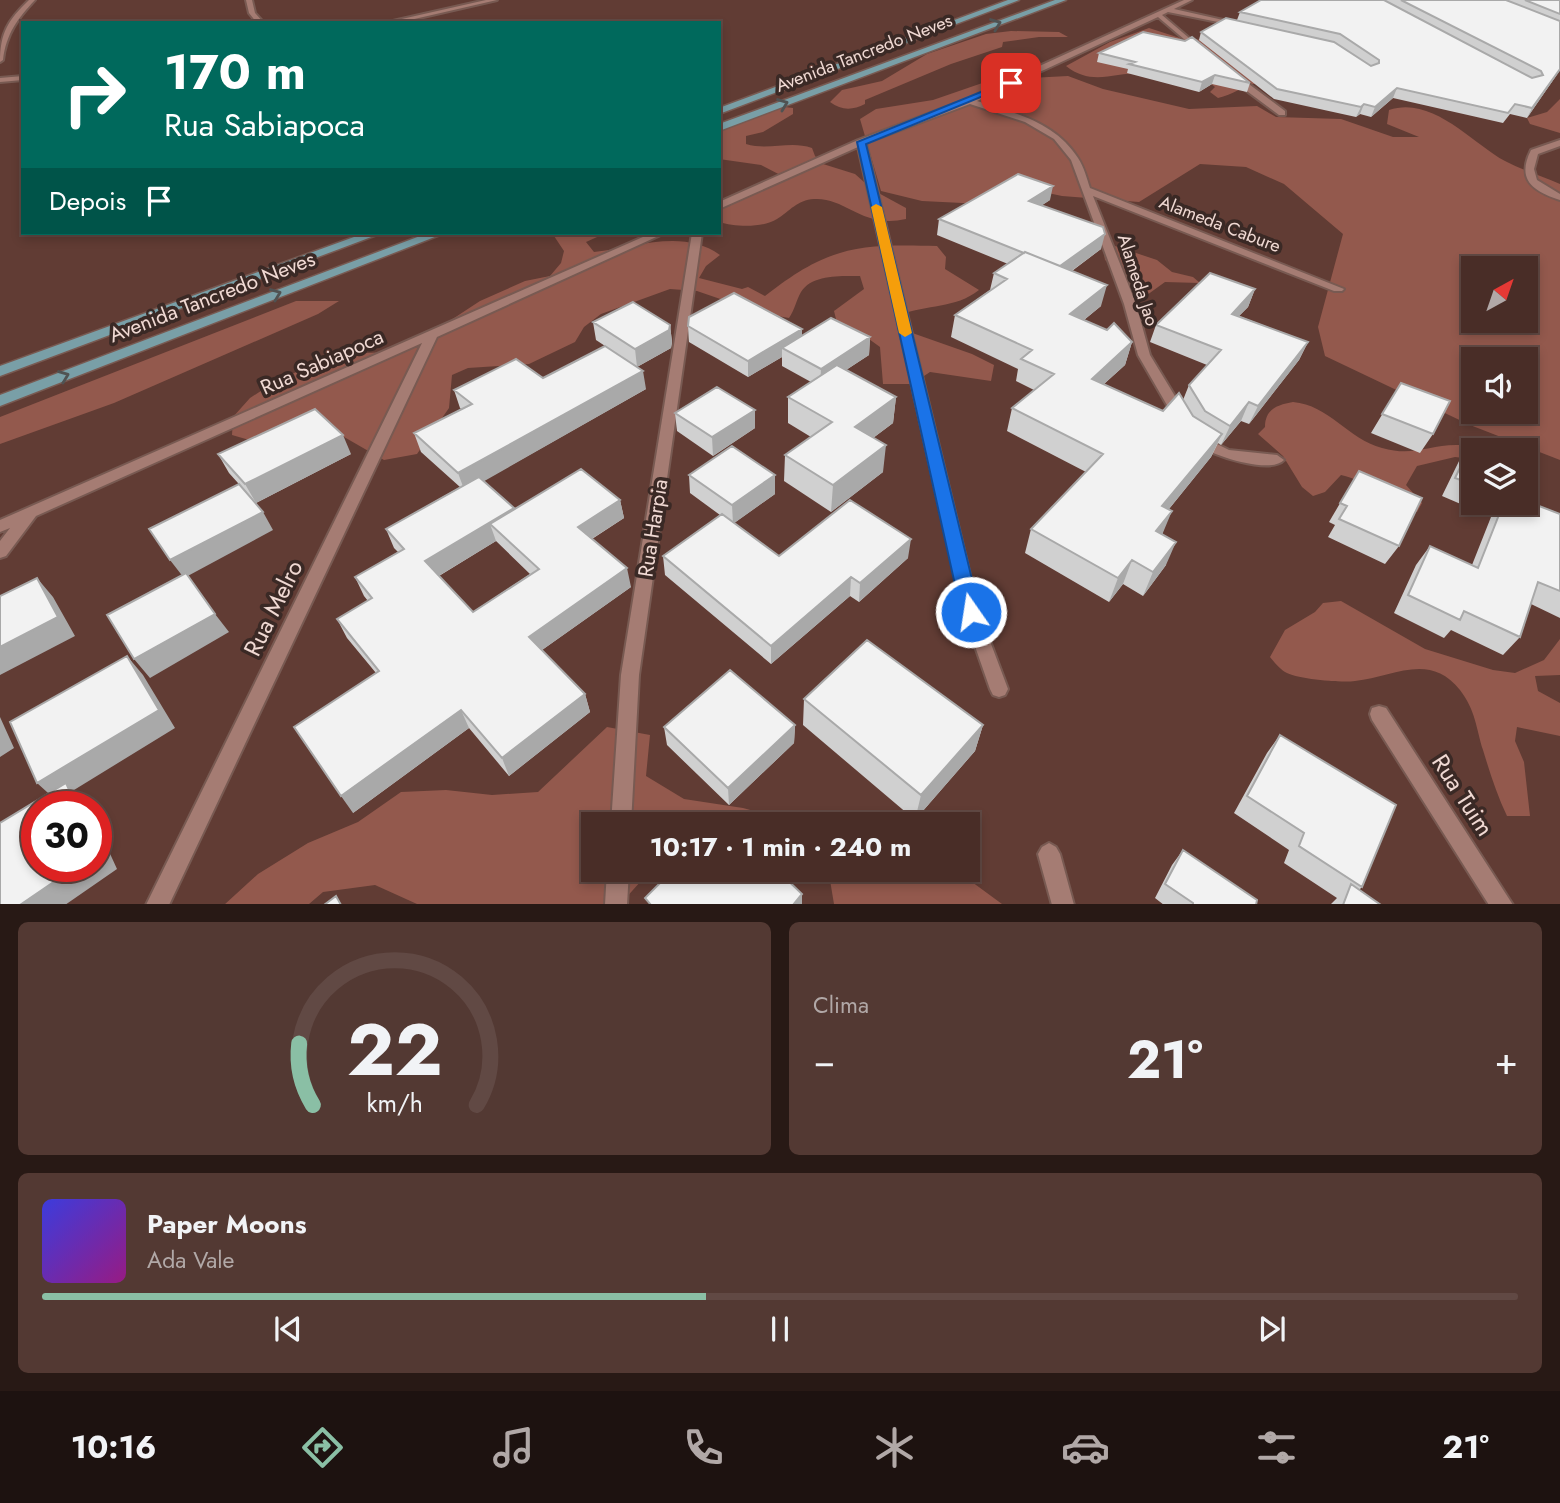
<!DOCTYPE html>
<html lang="pt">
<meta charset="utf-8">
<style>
:root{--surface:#492d27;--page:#533933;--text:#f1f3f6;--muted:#b1a8a7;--line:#614944;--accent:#8abfa5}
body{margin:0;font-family:Jost,sans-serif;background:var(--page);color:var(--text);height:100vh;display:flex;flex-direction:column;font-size:26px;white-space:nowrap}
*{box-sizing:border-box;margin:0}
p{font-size:23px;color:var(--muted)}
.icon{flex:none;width:38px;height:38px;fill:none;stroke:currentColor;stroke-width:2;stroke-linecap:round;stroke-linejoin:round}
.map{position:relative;height:904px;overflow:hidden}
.details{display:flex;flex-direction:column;gap:18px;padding:18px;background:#281915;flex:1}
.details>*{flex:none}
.hud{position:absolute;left:21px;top:21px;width:700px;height:214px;border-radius:0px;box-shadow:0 4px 10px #0003,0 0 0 2px var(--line);background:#00695c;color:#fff;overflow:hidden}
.needle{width:46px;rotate:40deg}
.fabs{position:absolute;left:1461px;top:256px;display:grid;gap:14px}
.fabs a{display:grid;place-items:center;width:77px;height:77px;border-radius:0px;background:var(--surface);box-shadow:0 4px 10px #0003,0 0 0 2px var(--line);font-size:35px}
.speed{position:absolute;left:21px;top:791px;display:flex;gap:14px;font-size:35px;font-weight:700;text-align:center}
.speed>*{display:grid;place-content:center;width:91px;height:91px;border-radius:50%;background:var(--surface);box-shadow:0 4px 10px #0003,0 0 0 2px var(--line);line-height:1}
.speed .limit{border:10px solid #d22;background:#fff;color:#111}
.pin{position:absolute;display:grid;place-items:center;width:60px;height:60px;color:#fff;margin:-30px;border-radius:14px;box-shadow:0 4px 10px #0006}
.me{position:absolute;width:77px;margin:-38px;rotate:347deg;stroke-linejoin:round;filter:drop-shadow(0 0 5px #0008)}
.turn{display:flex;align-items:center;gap:24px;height:147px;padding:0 28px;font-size:32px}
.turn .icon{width:91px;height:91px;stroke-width:2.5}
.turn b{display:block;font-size:49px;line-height:60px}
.then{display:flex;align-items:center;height:66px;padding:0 28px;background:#0003;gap:14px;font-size:26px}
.big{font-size:52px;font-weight:700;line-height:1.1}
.details .widget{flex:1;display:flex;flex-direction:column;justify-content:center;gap:10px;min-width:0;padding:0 24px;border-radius:10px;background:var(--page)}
.details .dial{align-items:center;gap:0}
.dial svg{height:182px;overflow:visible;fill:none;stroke:var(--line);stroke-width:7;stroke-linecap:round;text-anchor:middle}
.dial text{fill:var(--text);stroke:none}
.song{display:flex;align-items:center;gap:21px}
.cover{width:84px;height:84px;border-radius:10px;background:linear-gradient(135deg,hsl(240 70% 55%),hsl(310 70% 35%))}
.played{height:7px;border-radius:4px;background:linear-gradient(90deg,var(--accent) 45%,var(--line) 45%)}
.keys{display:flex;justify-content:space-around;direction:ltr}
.heat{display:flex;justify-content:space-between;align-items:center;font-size:38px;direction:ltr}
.details .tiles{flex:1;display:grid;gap:18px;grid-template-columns:1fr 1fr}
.widget:last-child{grid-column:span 2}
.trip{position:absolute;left:581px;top:812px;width:399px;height:70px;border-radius:0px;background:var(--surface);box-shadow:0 4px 10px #0003,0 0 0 2px var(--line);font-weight:700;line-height:70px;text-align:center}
.dock{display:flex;height:112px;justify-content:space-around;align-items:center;background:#1d1210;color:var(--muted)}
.dock .icon{width:49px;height:49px}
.dock .active{color:var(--accent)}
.dock b{font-size:32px;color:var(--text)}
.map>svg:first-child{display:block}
.green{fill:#93594d;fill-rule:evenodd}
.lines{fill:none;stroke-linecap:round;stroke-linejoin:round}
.street-casing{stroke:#785a52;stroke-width:4}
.primary-casing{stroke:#785a52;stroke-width:3}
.street{fill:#a57c73;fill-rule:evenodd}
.primary{fill:#799fa7;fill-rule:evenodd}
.wall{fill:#d0d0d0;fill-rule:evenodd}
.shaded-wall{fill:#a9a9a9}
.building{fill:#f2f2f2;stroke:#a9a9a9;stroke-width:2}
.oneway{stroke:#505252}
.route{fill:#1a73e8;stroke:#114b97;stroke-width:2}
.slow{fill:#f59e0b}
.labels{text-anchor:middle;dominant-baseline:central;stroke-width:7;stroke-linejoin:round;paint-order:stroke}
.far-street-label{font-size:18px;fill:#f0d9d3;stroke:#3a2925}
.street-label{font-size:21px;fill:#f0d9d3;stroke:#3a2925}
.near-street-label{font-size:24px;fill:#f0d9d3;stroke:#3a2925}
</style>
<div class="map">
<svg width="1560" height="905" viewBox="0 0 1560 905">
<rect width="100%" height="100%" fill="#613c34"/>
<path class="green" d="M1149,28L1183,39L1211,40L1257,83C1242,86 1233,95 1218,98L1210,92L1215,87L1207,81C1185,79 1162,74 1140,73C1113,73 1091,86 1066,66L1110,42Z
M1011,31L1059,32L1068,37H1039L1003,42L1002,47L951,64L865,100V104C853,110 842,111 830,102L842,90L882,81L927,54L986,34Z
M1068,76L1103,89L1189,109L1257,106L1276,117L1341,119L1393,137H1419L1387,124L1389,110C1432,95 1472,143 1505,161C1522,170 1542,176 1560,184V460L1470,425L1325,356L1318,327L1343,234L1284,184L1246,167L1200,164L1139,202L1062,196L1006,184L983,204L922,201L881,191L860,119L876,109L933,100L991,80ZM1474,268H1526V320H1474ZM1474,359H1526V411H1474Z
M1560,99V133L1530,124L1527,118L1547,112Z
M776,106L793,108V114L763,132L746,136V144C769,151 790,140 812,148L815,156L823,164L855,174L873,190L906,208V219C862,229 846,197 814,199C797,200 790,211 777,219C763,228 735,227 719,222V200L788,179L761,165L719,159V128Z
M552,233H606L586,242L594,252C636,248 682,228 720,255L706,266L699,278L742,289L748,287L765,296C829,246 857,244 937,246L946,257L945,269L979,290C955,309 927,304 900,315L901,329L972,354L994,365L991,381L930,372L912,384H883L880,347L862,334L838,327L834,311L864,289L860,276C842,276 812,274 801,292C796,301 795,309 789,318L761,313L697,291L670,289L601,314L584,327L575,342L529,364L468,368L452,375L449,408L417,454L384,460L325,426L256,442L232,435L233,417L250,398L276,381L337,354L392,352L419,341L480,301L525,281L550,276L561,263L564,251Z
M1112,245L1157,260L1172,272L1193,277L1200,283L1165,282L1147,295L1135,292L1122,273L1105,260L1103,247Z
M296,301H339L318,314L114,403L0,444V417Z
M1293,402C1329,405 1348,439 1382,448C1413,457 1428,445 1456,445C1471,445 1490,447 1504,450H1474L1473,459L1455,457L1417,466L1406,485L1422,503L1417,512C1388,505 1370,481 1341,475L1325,492L1313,496L1302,487L1283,456L1258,434L1265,427C1265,409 1277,405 1293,402Z
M1341,601L1425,649L1493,670L1515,673L1544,660L1560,639V675L1535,676L1538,691L1560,703V736L1517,727L1515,741L1524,762L1530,816H1507C1497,795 1490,773 1483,750C1476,728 1476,711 1460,690C1429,651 1392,678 1355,681C1341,683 1296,679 1285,672C1280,669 1274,662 1270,657L1285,630L1315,612L1323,603Z
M607,727L650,735L646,776L684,799L743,808L791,821L593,824V870H651L623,901V904H417L375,885L323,892L309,904L224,905L258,874L308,843L358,822L401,792L446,790L492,795L538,792Z
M840,870H944L972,882L1002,904H834L829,874Z"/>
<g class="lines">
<g class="street-casing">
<path id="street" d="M29,0H35C18,18 6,34 3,60L0,62C0,33 8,20 29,0Z
M246,0H252L255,13L264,23H257L249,13Z
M486,0H497L397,23H384Z
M1184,0H1192L1174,9L1241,24L1238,26L1168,12L1162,15L1202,49V51H1198L1158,17L977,101C1015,113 1055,122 1078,158C1084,167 1087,179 1090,188L1344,289L1342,291H1334L1093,196L1136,304L1150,355L1187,416L1185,419H1175L1138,355L1124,304L1071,160L1054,139L1025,122L970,104L866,143L979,612L1008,689L1005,695L999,697L993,695L990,689L963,612L858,147L719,209V202L858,140L967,99Z
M23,76V80L0,82V78Z
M1232,76H1238L1285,111V115H1279L1232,80Z
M1560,140V146L1538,154L1534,169L1537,180L1560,194V200C1533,191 1516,180 1531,150Z
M652,233H665L437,337L169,905H146L422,343L36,516L6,556L0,558V541L10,528L0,532V520Z
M692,233H702L639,675L631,824H611L621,675Z
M1199,435L1229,450L1277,455L1284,460C1270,475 1210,455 1194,443L1192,440L1194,437Z
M1379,706L1386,708L1513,905H1489L1372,720L1370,714L1372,708Z
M1049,843L1056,847L1060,854L1074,905H1052L1038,854L1042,847Z
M607,870H629L627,905H605Z"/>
</g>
<g class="primary-casing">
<path id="primary" d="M1008,0H1019L719,114V108Z
M1055,0H1066L719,131V124Z
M365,233H382L0,376V366Z
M428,233H445L0,406V395Z"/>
</g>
<use href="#street" class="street"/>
<use href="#primary" class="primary"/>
</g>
<path class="wall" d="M1261,0H1560V70L1527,118L1510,114L1503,123L1393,98L1371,117L1360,114L1356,117L1274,99L1199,40L1201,32L1237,20L1240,12Z
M1143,32L1250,83L1247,92L1212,84L1199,92L1127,73L1128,69L1097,62L1099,53Z
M1050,200L1042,205L1101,249L1072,271L1101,306L1084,320L1132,342L1125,365L1104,384L1163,411L1183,400L1189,385L1207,365L1150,342L1156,325L1255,289L1248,307L1239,316L1308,342L1299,360L1249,424L1241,421L1221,445L1218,443L1211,457L1169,509L1162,535L1166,565L1143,596L1123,584L1109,602L1025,553L1031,529L1086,472L1007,431L1012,408L1034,390L1016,381L1018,369L951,337L955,315L990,290L994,273L1008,264L937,235L939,219Z
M593,322L670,325L672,342L671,348L637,367L596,340Z
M688,326L802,336L870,337L869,355L846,370L896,397L893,423L873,438L883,472L831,512L784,481L785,455L811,437L788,423V397L811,382L782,366V357L748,377L689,342Z
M543,378L646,389L483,481L514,509L620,500L624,518L592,539L631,587L542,650L585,694L590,712L509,776L469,728L353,813L376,673L347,638L337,619L368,601L364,596L355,577L398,552L394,548L386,529L460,487L421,452L414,433L461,409L460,408L454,390ZM496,541L530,574L473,612L439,576Z
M1401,383L1433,434L1420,453L1371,433Z
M675,413L755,428L713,456L677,431Z
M1473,441L1474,502H1526L1560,514V618L1531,604L1520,637L1503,655L1451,630L1444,638L1394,613L1416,565L1430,546L1472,565L1491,517L1442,496L1460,459Z
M218,454H351L256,503L229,473Z
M1359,471L1399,546L1385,564L1328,537L1335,525L1329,522Z
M689,475L775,494L734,523L779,556L908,558L859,602L850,596L771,664L665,575L663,556L720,515L690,493Z
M804,699L983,725L975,751L915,820L803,725Z
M795,725L794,743L729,805L667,745L664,727Z
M1280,735L1362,887L1359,890L1381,905H1330L1337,898L1284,863L1289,850L1234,813L1267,753Z
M1183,850L1256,905H1164L1155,898L1172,865Z"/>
<path class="shaded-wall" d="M1560,69V70L1527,118L1532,108Z
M1215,75L1212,84L1199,92L1202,82Z
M1397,88L1393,98L1371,117L1375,107Z
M1364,104L1360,114L1356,117L1361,107Z
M1053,186L1050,200L1026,216L1029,201Z
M1105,234L1101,249L1055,283L1059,267Z
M1107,285L1101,306L1064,336L1070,314Z
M1255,289L1248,307L1224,331L1232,314Z
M670,325L672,342L671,348L637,367L635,349Z
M802,329V345L782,348V357L748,377V361Z
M870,337L869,355L820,387L821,369Z
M1132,342L1125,365L1085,401L1092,379Z
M1308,342L1299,360L1249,424L1258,406Z
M643,371L646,389L465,492L458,473Z
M896,397L893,423L853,453L855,427Z
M1249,402L1241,421L1221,445L1230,426Z
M755,410V428L713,456L712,437Z
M1222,434L1211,457L1152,530L1162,506Z
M343,435L351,454L256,503L245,484Z
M886,445L883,472L831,512L833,485Z
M775,475V494L733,524L732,505Z
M620,500L624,518L582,545L578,527Z
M514,508L490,524L496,541L432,580L425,561Z
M1172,511L1162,535L1156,531Z
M263,512L273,530L184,578L170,560Z
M911,539L908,558L859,602L860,583Z
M1176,542L1166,565L1143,596L1153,572Z
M1132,560L1123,584L1109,602L1118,578Z
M627,568L631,587L535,655L529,637Z
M851,577L850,596L771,664V646Z
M37,578L53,597L75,636L0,675V647Z
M215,614L229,632L150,678L134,659Z
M127,656L143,675L175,728L74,790L85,800L89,807H77L57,801L37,783Z
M585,694L590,712L509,776L502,758Z
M461,710L469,728L353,813L341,796Z
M0,717L14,748L0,757Z
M795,725L794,743L729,805L728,788Z
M983,725L975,751L915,820L921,795Z
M96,823L117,869L65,905H20L77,866H96Z
M802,894V905H793Z"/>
<path class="building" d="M1261,0H1384L1532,78L1543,75L1541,71L1401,0H1506L1560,21V69L1532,108L1515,104L1508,113L1397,88L1375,107L1364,104L1361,107L1277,89L1201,32L1226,18L1334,42L1371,66L1379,63V60L1340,34L1240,12Z
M1525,0H1560V14Z
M1143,32L1185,41L1192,37L1250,83L1215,75L1202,82L1129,64L1135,62L1099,53Z
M1018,174L1053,186L1029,201L1103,227L1105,234L1060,266L1025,252L1024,253L939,219Z
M1025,252L1107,285L1070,314L1107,330L1114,323L1132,342L1092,379L1163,411L1179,393L1193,416L1222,434L1162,506L1172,511L1156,531L1176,542L1153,572L1132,560L1118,578L1031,529L1103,454L1012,408L1054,374L1021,359L1032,350L955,315L1007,279L994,273Z
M1210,273L1255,289L1232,314L1308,342L1258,406L1249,402L1230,426L1205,411L1189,385L1221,350L1156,325Z
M734,293L802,329L748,361L688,326L689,317Z
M633,302L670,325L669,330L635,349L593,322Z
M831,318L870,337L821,369L782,348Z
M605,346L643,371L458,473L414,433L472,404L454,390L516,359L543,378Z
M837,365L896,397L855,427L886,445L833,485L785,455L832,422L788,397Z
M1401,383L1450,401L1433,434L1382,414Z
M717,387L755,410L712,437L675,413Z
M315,409L343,435L245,484L218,454Z
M1473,441L1496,450H1474V485L1455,478Z
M732,446L775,475L732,505L689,475Z
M1526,461L1535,465L1526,488Z
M581,469L620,500L578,527L627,568L529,637L585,694L502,758L461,710L341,796L294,727L379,671L337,619L372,598L355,577L404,549L386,529L479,477L514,508L425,561L473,612L539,569L490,524Z
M1359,471L1422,498L1399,546L1339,519L1347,506L1340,503Z
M239,484L263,512L170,560L149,529Z
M850,500L911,539L860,583L851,577L771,646L663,556L722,514L779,556Z
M1526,501L1560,514V591L1538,582L1520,637L1464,611L1460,620L1408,595L1430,546L1478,568L1504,502H1526Z
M186,573L215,614L134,659L107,615Z
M37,578L58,617L0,647V596Z
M867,640L983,725L921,795L804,699Z
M127,656L159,710L37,783L10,722Z
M730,670L795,725L728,788L664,727Z
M1280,735L1396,805L1362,887L1299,846L1304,833L1247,796Z
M66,783L77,807H37V866H77L20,905H0V823Z
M726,819L731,824H720Z
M1183,850L1257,900L1256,905H1193V903L1165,884Z
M673,870H777L802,894L793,905H651L645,898Z
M1351,884L1381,905H1343Z
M336,896L341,905H324Z"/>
<defs><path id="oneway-chevron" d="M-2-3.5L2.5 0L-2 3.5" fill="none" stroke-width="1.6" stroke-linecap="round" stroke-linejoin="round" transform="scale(1.75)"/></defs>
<g class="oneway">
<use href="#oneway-chevron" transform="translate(996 24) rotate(-21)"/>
<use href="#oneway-chevron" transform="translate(783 104) rotate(-21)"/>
<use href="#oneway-chevron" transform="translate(276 294) rotate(-21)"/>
<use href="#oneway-chevron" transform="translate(64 376) rotate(-21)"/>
</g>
<path class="route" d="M1008,81L1015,83L866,144L980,612L977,617H964L961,612L857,142Z"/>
<path class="slow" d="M876,204L882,207L912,333L905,337L899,333L871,207Z"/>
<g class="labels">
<g class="far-street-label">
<text transform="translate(864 53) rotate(-21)">Avenida Tancredo Neves</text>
<text transform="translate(1220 224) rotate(21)">Alameda Cabure</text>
<text transform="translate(1138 280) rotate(72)">Alameda Jao</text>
</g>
<g class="street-label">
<text transform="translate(212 297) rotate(-21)">Avenida Tancredo Neves</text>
<text transform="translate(322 362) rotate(-24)">Rua Sabiapoca</text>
<text transform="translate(653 528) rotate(-81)">Rua Harpia</text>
</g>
<g class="near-street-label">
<text transform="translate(273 608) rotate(-64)">Rua Melro</text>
<text transform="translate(1463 795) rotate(57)">Rua Tuim</text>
</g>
</g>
</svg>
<div class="fabs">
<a><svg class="needle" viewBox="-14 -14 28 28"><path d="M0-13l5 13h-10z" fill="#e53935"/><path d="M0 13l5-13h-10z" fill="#b1a8a7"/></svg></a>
<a><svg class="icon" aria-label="sound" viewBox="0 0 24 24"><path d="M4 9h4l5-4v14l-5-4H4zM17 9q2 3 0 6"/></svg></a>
<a><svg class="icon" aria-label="layers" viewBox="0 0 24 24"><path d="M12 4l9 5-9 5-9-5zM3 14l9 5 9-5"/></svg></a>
</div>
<div class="speed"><div class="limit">30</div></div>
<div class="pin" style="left:1011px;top:83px;background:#d93025"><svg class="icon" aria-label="arrive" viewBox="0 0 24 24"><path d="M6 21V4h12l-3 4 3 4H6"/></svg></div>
<svg class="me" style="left:971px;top:612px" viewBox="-20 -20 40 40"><circle r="17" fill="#1a73e8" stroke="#fff" stroke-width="3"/><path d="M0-11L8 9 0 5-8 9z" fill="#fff"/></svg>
<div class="trip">10:17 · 1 min · 240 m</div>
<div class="hud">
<div class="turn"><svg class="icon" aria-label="right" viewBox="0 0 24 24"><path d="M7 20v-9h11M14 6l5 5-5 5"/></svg><div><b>170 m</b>Rua Sabiapoca</div></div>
<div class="then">Depois<svg class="icon" aria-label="arrive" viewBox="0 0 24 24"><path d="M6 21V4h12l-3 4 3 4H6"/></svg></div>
</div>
</div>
<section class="details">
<div class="tiles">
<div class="widget dial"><svg viewBox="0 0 100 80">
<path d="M14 69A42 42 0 1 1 86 69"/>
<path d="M14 69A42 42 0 0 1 8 42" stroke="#8abfa5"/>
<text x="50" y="56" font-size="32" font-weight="700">22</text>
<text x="50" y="72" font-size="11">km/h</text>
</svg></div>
<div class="widget"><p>Clima</p>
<div class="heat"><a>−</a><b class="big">21°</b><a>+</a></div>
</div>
<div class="widget">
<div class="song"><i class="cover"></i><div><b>Paper Moons</b><p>Ada Vale</p></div></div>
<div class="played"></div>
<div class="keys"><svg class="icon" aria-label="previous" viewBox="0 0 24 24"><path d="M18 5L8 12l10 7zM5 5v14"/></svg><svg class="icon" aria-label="pause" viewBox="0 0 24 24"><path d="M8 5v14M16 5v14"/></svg><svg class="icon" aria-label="next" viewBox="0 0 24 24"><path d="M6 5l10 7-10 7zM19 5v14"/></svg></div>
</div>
</div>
</section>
<nav class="dock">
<b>10:16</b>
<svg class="icon active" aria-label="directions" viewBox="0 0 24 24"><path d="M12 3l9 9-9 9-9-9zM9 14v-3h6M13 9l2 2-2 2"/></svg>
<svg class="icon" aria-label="music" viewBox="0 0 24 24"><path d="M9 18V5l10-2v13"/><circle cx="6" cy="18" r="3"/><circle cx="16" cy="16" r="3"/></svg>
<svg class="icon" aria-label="phone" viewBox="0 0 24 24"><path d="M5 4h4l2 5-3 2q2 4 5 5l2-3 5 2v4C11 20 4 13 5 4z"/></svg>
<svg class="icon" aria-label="climate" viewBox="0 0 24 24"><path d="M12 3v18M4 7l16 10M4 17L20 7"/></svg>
<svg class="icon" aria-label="car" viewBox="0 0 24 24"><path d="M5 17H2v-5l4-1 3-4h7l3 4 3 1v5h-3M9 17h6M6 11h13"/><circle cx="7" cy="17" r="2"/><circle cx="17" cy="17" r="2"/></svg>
<svg class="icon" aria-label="filters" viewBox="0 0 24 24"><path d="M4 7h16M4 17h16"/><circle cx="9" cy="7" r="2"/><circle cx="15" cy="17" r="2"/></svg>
<b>21°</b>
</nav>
